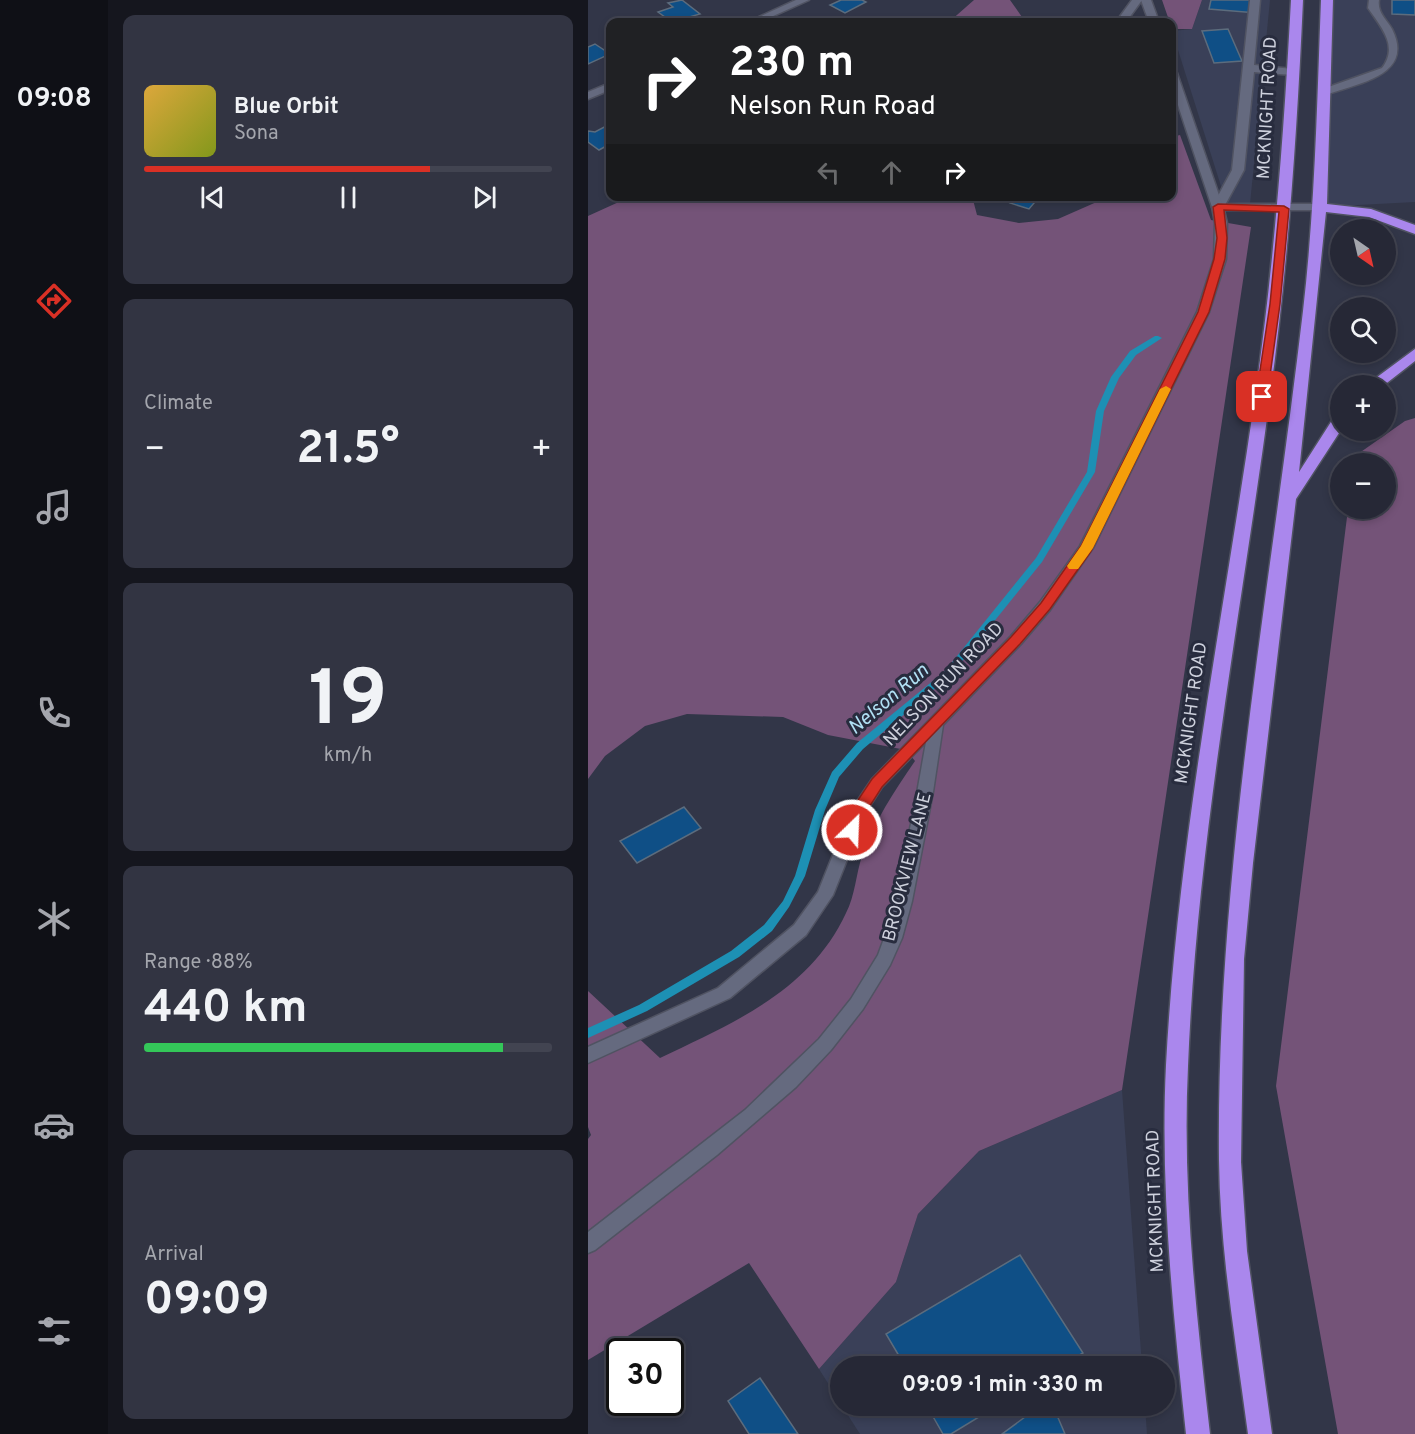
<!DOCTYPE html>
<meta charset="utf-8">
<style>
:root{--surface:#262836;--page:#323442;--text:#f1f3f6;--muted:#a4a6ad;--line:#424451;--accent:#d93025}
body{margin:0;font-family:Overpass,sans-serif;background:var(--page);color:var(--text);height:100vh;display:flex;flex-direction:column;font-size:22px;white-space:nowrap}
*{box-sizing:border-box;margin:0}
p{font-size:20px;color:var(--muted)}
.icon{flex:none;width:33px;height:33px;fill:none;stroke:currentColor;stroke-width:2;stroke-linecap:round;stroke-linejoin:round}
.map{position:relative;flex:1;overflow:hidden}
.side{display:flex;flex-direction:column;gap:15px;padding:15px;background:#15161e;width:480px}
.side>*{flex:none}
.top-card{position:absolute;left:18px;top:18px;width:570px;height:183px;border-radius:12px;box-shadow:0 3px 9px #0003,0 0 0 2px var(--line);background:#202124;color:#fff;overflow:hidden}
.needle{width:39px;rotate:146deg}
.buttons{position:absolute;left:742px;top:219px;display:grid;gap:12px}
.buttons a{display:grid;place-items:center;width:66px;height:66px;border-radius:50%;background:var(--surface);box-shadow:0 3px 9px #0003,0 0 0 2px var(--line);font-size:30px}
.speed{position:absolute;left:18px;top:1338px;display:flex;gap:12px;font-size:30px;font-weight:700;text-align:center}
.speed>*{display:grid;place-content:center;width:78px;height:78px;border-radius:50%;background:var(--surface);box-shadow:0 3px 9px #0003,0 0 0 2px var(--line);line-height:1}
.speed .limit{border:3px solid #111;border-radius:9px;background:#fff;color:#111}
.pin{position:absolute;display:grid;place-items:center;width:51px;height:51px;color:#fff;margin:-26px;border-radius:12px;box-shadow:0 3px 9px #0006}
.me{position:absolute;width:66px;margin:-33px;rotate:24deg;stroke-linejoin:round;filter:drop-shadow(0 0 4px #0008)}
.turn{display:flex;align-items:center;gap:21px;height:126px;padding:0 24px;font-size:27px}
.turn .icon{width:78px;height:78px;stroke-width:2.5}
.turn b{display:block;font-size:42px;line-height:51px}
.lanes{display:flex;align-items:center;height:57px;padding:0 24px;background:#0003;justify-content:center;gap:30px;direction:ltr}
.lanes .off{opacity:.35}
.big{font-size:45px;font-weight:700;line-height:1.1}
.side .widget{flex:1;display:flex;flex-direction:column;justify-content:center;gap:9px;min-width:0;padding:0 21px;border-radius:12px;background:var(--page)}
.side .dial{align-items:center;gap:0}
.dial b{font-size:78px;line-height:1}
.song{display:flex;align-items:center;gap:18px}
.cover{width:72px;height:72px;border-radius:9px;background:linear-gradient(135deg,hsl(40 70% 55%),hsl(70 70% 35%))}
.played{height:6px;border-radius:3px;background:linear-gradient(90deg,var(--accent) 70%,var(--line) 70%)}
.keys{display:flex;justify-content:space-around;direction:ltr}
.heat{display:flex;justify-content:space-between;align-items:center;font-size:33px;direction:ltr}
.charge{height:9px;border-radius:4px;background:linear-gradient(90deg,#34c759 88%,var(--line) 0)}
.trip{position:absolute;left:242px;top:1356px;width:345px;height:60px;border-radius:30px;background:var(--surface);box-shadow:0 3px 9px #0003,0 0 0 2px var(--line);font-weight:700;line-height:60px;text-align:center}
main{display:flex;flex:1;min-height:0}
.menu{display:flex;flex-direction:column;width:108px;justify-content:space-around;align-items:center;background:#0f1016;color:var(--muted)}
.menu .icon{width:42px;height:42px}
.menu .active{color:var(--accent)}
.menu b{font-size:27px;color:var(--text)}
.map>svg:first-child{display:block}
.built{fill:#3a4058}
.green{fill:#745378}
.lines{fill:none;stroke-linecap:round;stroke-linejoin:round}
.stream{fill:#1d90b4;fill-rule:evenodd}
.building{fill:#0f4f86;stroke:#5c6c7d;stroke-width:1.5}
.lane-casing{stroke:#505362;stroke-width:3}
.street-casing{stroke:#505362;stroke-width:3}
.highway-casing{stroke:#505362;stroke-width:3}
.lane{fill:#656a7f;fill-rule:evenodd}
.street{fill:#656a7f;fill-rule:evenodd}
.highway{fill:#aa87ed;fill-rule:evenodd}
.route{fill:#d93025;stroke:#8d1f18;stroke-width:1.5}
.slow{fill:#f59e0b}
.labels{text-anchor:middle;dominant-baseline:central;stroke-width:6;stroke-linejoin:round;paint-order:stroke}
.street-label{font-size:18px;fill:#ced1dd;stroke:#282c3e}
.water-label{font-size:20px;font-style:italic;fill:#b1e0f4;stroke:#282c3e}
</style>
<main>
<nav class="menu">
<b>09:08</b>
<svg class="icon active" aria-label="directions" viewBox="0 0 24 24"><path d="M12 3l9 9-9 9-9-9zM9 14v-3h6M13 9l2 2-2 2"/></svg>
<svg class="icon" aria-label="music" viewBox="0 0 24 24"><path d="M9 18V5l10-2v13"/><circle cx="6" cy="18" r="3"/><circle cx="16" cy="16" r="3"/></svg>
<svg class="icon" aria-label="phone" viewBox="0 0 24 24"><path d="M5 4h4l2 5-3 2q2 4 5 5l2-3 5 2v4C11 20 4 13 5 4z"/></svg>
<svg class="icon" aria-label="climate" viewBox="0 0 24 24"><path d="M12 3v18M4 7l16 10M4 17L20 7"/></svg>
<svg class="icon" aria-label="car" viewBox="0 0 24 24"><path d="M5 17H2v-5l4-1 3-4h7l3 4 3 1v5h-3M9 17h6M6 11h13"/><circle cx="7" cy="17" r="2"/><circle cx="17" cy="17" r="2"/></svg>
<svg class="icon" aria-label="filters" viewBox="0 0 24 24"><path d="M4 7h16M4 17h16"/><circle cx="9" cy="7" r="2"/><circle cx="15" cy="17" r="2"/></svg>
</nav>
<section class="side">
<div class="widget">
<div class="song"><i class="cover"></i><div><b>Blue Orbit</b><p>Sona</p></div></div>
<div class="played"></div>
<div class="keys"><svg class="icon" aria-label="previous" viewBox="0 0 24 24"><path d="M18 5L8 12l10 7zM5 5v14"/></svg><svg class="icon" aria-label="pause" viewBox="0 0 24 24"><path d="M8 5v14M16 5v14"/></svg><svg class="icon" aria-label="next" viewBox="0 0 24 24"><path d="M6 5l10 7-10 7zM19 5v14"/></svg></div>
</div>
<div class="widget"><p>Climate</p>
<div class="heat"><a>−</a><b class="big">21.5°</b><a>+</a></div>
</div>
<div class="widget dial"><b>19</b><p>km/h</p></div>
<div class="widget"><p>Range · 88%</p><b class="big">440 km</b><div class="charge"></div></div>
<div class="widget"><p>Arrival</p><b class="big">09:09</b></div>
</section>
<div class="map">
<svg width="827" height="1434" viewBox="0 0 827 1434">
<rect width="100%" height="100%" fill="#323648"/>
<path class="built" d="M614,0H682L662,204L638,202L584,31L604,29Z
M739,0H827V202L732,207Z
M534,1090L554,1366H252V1402L231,1369L308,1282L330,1214L391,1151Z
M254,1406H557L559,1434H272Z"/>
<path class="green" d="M386,0H422L434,17L433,22H361Z
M574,0H614L604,29H584Z
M592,135L623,220L663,227L534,1090L391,1151L330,1214L308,1282L231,1369L161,1263L0,1360V1139L3,1135L0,1127V991L72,1058C145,1023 222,991 258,913C267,896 268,874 274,856C287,820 306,792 327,761L318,750L240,735L195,717L99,714L57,726L17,756L0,779V216L44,196H384L389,215L431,223L470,219L520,197L584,196V137Z
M827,418V1434H750L688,1086L760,509L798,508V464L766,463L767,456L817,421Z"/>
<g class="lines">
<path class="stream" d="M567,336H570L574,338L548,355L531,378L516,411L507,472L454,562L363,675L275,749L251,777L237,810L217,876L201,907L184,931L151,957L59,1011L0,1038V1028L51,1005L143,951L176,925L195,901L207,876L227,810L244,772L269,743L357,671L448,558L499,472L508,411L523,377L542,351Z"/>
</g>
<path class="building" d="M94,0L112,14L84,22L70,12L85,7L80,3Z
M253,0H274L278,2L257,13L242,5Z
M623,0H671L669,13L621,9Z
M804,0H827V15L804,14Z
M640,29L654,61L626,63L614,31Z
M7,44L22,54L0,64V47Z
M22,124V144L11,150L0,142V131L7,132Z
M428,196H452L441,209L422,203Z
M96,807L113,828L49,863L32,841Z
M432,1255L495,1353L472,1366H317L298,1334Z
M172,1378L210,1434H161L140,1401Z
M339,1406H409L363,1434H355Z
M452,1406H465L477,1434H414Z"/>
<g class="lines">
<g class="lane-casing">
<path id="lane" d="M544,0H554L538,22H528Z
M662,0H672L666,65L705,69L710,72L705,75L666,72L656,170L636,207L630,210L624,207L644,170Z
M781,0H791C789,12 798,19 804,29C827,75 771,83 740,94H732V90L794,68C811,46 793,27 780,8Z"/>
</g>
<g class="street-casing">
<path id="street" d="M208,0H221L172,22H160Z
M553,0H563L571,22H561Z
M584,70L589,73L634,204H732L738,207L732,210H636L639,223L638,259L621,312L505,548L462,610L433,644L355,725L345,792L324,901L314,938L302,965L275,1009L243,1050L208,1087L129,1155L7,1250L0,1253V1232L157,1110L231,1039L263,999L290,955L301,925L326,810L338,742L294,787L278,812L245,895L218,935L142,998L0,1063V1047L130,988L206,925L230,892L263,810L284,779L423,636L452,602L492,546L609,312L626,259L627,223L624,207L584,87Z
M22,83V90L0,99V92Z"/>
</g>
<g class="highway-casing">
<path id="highway" d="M703,0H715C709,133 700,265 682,397C652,620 609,841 600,1066C594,1189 608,1312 622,1434H598C585,1312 572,1188 578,1065C590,840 635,619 667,397C686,265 696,133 703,0Z
M733,0H745L739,204L783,209L827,225V234L781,217L738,212L711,472L748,414L753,413V430L708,499L665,863L656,959L653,1162L659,1251L684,1434H660C648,1343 632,1252 631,1160C628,875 682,593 715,311C727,208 729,104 733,0Z
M827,349V361L795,386H777Z"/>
</g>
<use href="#lane" class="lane"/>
<use href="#street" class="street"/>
<use href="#highway" class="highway"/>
</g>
<path class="route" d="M630,204L696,206L701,209L692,304L679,397L674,400L668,397L682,304L691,212L636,210L639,238L637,259L621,312L503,551L462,609L432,644L294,787L278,812L269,834H259L257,830L266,806L284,779L423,637L453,603L493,546L610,312L626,259L629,238L625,207Z"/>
<path class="slow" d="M578,386L583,389L505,548L490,569H481L479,566L493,546L572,389Z"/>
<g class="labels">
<g class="street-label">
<text transform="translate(680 108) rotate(-87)">MCKNIGHT ROAD</text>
<text transform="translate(356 685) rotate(-46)">NELSON RUN ROAD</text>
<text transform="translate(604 713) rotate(-82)">MCKNIGHT ROAD</text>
<text transform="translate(320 867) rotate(-76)">BROOKVIEW LANE</text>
<text transform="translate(568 1201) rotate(-92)">MCKNIGHT ROAD</text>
</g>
<g class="water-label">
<text transform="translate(301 700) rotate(-40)">Nelson Run</text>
</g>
</g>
</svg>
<div class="buttons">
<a><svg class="needle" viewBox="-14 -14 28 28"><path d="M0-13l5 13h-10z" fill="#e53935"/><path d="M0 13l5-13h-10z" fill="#a4a6ad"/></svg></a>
<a><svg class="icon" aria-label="search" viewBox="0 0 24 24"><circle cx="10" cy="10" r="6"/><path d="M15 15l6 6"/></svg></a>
<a>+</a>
<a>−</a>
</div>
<div class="speed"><div class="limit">30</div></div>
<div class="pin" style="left:674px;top:397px;background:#d93025"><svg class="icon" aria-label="arrive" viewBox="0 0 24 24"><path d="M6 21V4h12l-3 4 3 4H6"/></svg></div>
<svg class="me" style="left:264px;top:830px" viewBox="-20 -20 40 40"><circle r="17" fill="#d93025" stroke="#fff" stroke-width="3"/><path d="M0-11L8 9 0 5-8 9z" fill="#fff"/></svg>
<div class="trip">09:09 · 1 min · 330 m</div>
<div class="top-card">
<div class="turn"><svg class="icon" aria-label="right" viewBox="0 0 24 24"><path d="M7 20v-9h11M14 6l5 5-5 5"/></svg><div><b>230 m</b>Nelson Run Road</div></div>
<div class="lanes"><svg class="icon off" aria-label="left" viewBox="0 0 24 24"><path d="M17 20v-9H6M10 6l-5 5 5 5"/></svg><svg class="icon off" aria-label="ahead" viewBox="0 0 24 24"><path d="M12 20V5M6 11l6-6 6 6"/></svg><svg class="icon" aria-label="right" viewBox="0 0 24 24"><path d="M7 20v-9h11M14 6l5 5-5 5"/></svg></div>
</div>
</div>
</main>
